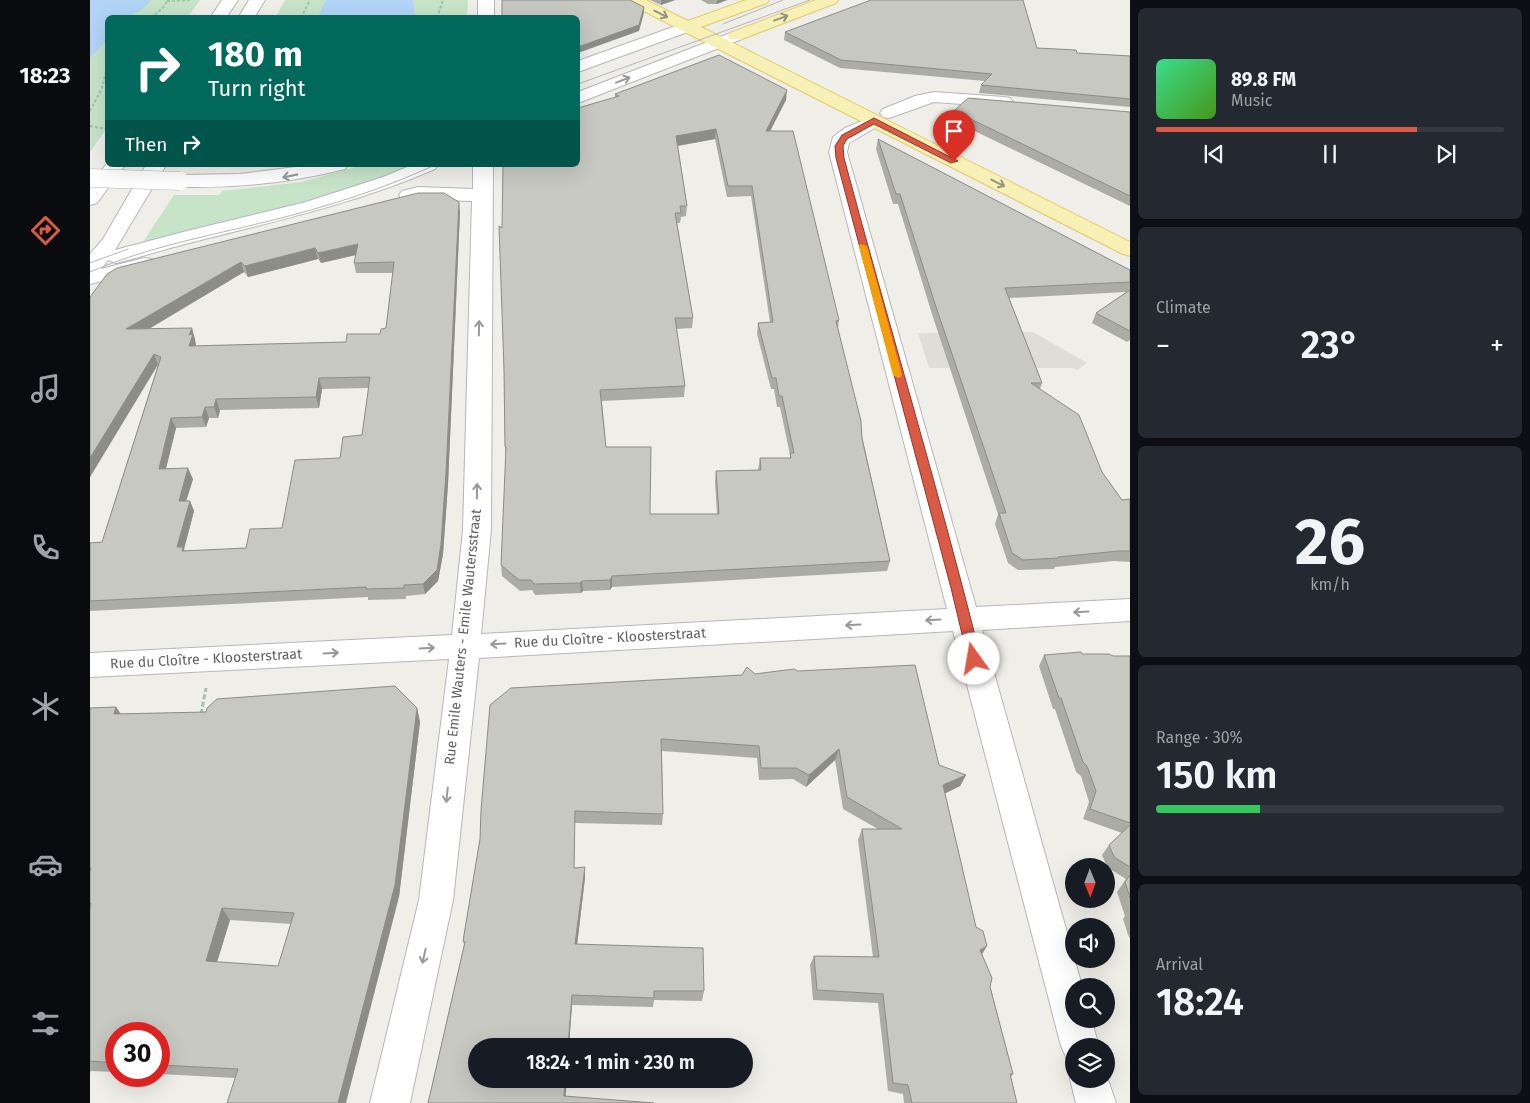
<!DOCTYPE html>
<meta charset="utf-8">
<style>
:root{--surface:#171b24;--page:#242831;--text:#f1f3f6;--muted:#9ea1a6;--line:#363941;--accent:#d95a45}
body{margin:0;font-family:"Fira Sans",sans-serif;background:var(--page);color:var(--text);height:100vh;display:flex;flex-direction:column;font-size:19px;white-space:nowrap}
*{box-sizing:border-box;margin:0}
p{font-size:16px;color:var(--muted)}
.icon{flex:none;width:28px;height:28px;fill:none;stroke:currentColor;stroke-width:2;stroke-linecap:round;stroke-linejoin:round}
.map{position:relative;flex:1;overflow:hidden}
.side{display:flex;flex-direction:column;gap:8px;padding:8px;background:#0d0f14;width:400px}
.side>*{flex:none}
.guide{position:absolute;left:15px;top:15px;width:475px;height:152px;border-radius:8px;box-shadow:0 5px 20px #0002;background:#00695c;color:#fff;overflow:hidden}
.needle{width:32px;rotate:179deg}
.buttons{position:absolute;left:975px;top:858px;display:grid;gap:10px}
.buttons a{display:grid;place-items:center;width:50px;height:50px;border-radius:50%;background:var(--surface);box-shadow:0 5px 20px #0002;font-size:25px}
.speed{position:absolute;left:15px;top:1022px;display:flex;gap:10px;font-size:25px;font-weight:700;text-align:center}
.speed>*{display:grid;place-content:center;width:65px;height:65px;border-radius:50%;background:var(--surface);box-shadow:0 5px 20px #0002;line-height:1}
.speed .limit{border:8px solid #d22;background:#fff;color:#111}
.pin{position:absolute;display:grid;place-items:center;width:42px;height:42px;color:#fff;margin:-51px -21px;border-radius:50% 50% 50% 0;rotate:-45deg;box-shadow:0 0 5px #0007}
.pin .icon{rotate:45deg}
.me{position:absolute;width:55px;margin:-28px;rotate:347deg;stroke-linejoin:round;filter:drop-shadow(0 0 4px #0008)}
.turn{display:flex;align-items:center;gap:18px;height:105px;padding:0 20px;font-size:22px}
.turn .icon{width:65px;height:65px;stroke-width:2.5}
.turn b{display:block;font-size:35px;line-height:42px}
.then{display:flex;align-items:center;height:48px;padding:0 20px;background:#0003;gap:10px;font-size:19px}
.big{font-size:38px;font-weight:600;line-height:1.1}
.side .card{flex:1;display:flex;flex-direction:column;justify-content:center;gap:8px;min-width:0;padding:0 18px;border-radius:8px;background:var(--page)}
.side .dial{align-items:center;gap:0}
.dial b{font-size:65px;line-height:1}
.song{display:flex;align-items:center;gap:15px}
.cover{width:60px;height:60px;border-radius:8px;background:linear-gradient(135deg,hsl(150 70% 55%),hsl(100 70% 35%))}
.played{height:5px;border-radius:2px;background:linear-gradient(90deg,var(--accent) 75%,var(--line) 75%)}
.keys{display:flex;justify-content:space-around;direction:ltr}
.heat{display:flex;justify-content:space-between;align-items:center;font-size:28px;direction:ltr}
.charge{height:8px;border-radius:4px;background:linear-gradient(90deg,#34c759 30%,var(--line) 0)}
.trip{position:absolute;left:378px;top:1038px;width:285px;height:50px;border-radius:25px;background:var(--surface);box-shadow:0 5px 20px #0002;font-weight:600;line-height:50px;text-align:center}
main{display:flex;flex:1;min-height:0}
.tab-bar{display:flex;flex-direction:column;width:90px;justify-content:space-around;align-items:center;background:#090b0e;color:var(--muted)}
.tab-bar .icon{width:35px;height:35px}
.tab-bar .on{color:var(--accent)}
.tab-bar b{font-size:22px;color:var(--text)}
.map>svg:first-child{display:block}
.education{fill:#dfddd6}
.green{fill:#c7e4c9}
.water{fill:#b1d4f7}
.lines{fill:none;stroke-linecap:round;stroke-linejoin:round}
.minor-casing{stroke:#b5b7bb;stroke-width:2}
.major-casing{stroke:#e4cb6c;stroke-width:2}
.path-far1{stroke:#a0c3ac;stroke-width:2;stroke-dasharray:3 2;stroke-linecap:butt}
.path{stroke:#a0c3ac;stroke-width:3;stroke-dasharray:5 2.5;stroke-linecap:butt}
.minor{fill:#fff;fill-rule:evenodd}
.major{fill:#f7f1b5;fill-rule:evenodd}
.tram{stroke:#b5b6b6;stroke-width:1}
.minor-bridge-casing{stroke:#b5b7bb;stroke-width:19;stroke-linecap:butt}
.minor-bridge{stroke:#fff;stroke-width:18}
.wall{fill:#acaca7;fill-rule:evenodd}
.shaded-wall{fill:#8c8c88}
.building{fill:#c8c8c2;stroke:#8c8c88;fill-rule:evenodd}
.oneway{stroke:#949482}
.oneway2{stroke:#97999c}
.route{fill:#d95a45;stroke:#8d3a2d}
.slow{fill:#f59e0b}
.labels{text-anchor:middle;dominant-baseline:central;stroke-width:4.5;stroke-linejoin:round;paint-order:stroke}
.street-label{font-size:14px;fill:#5f6266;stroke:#fff}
</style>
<main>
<nav class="tab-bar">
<b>18:23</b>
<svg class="icon on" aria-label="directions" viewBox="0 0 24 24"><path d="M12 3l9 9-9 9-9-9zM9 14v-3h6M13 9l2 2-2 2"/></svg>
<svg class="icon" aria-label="music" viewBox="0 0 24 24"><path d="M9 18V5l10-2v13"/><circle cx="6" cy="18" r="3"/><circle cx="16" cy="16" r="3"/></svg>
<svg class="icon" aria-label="phone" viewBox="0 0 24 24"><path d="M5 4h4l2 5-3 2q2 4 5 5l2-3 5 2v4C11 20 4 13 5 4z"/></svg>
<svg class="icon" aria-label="climate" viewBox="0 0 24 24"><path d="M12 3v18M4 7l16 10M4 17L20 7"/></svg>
<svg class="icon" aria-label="car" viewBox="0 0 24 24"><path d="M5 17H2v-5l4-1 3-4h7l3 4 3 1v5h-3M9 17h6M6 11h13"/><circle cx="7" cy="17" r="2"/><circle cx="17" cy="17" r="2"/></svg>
<svg class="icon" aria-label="filters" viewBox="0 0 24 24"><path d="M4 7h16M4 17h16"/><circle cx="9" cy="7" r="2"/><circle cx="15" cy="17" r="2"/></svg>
</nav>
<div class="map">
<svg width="1040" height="1103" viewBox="0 0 1040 1103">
<rect width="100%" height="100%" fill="#f0eee8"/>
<path class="education" d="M943,332L997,363L987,370L983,368H839L828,333Z"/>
<path class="green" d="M0,0H110L98,17L18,18L17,128L0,152Z
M195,0H378L377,17L185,18Z
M273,165H323L280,184L234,198L53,242L84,195H129L132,191L212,182Z"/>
<path class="water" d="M0,0H61C50,15 35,18 18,18L17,39L0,58Z
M236,0H323L325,16L228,17Z"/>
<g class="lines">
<g class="minor-casing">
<path id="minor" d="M132,0H148L136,18H120Z
M159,0H175L164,18H148Z
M388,0H404V18H388Z
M597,22L603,24L605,27L603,30L488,72V61Z
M646,31L652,33L654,36L652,39L488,103V92Z
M844,92L914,97L920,98L923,102L920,106L914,107L844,102L799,118L793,117L790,113L793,109L825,96Z
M784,116L790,117L793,121L790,125L759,143L757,152L886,607L1040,599V621L892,630L992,986H984V1019H1001L1009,1046H984V1062L977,1059L971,1046L863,631L389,658L363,900L320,1103H280L329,900L359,659L0,677V653L362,635L373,530L382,201L328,199L319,201L312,199L309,195L312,191L328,187L383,189V165H403L401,530L391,634L857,609L739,152L743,137L755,128Z
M18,162V165H35L7,203L0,205V185Z
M56,165H76L25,250L97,231L216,202L293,177L322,165H348L345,169C269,202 191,220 111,240C82,247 54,256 26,263L18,260L11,269L54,258L62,259L65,264L62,269L0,284V254L13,239Z
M221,165H258L255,169C200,183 146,188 90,187L83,185L80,181L83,177L90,175L150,174Z
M984,1069V1079H1016V1074L1026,1103H986L980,1079Z"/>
</g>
<g class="major-casing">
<path id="major" d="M536,0H556L598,21L656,0H679L677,3L611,27L1040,242V256L1033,254L591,30L538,3Z
M726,0H748L746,3L652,39H640L638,36L640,33Z"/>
</g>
<path class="path-far1" d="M77,1L102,0
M61,18L75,6L77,0
M211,18L220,0
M347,18L353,0
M0,111L12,88L18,63
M0,126L16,129"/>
<path class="path" d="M111,714L116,688"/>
<use href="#minor" class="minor"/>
<use href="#major" class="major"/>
<path class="tram" d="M633,24L693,0
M488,84L720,0
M0,263L38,249
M0,272C57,247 119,236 179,221C236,207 291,190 345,165"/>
<g class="minor-bridge-casing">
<path id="minor-bridge" d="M0,178L90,181"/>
</g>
<use href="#minor-bridge" class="minor-bridge"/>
</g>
<path class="wall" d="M560,0H585L571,5Z
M611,0H637L627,4H618Z
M695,32L947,48L987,53L1040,56V107L889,93L891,85L895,81L750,68L694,40Z
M525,94L696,100L680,131L749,320L748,328L800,561L797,571L522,587L520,590L493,591L491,593L445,595L442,590L430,591L412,576L411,565L416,457L415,447L412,228L525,97ZM625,139L637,197L661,196L680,322L668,323L667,334L681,389H684L687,407H690L700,455V458H670L668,470L626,471L625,482L627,514H560L516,447L512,401L594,397L595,386L586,329L602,328L603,318L587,223H590L591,217L596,216L597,206L588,146Z
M864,111L1040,113V206L862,120Z
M788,139L1040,270V340L1037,342L1002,323L1006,313L1036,292L919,298L952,383L950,389L1032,500L1040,499V562L1024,561L965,567L964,569L928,570L918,563L905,524L908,514L842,314L808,204H803L786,149Z
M370,212L358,484L353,554L348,581L335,594L316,596V599L278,600V597L0,611V543L12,542L68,365L0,477V297ZM266,255L264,263L266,273H303L296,328L290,334L256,342L106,346L105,340V339L59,329L154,272L158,277L228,259L231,263ZM279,388L272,435L250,458L192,528L156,548L94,551V549L104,511L100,501H96L103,479L76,469L86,428L116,427L119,418H128L130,410L229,408L232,389Z
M992,654L1023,656H1040V938L1038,935L1033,919L1035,916L1027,892L1036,879L1017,867L1012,855L1019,845L1032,833L993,819L999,802L991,776L986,772L965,709H963L949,666L954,655Z
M665,674L849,765L876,775L870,786L855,793L892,954L923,1074L921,1077L927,1103H814L813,1094L798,1091L788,1003L723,1000L720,965L724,956L783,957L768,840L772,829H788L753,809L745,760L716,787L703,779L669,780L667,758L572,751L573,814L572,825L485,823L484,868L495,878L487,944L614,991L612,1001L564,1000L563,1007L482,1005L479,1046H386V1079H477L475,1096L338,1103L374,945L373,941L390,839Z
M26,707L31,714L327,708L330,722L309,897L145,1078L69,1074V1034H26V1072L1,1071L0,1073V708ZM140,920L201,924L188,966L127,962Z"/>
<path class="shaded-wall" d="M571,0H585L571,5Z
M627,0H637L627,4Z
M554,7V13L549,31L488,53V47Z
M697,90L696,100L675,141L676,131Z
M626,129L625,139L586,146V136Z
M369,202L370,212L358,484L353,554L348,581L335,594L333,584Z
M268,244L270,254L231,263L228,253Z
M225,248L228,259L158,277L155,266Z
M151,262L154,272L40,340L36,329Z
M102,328L105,339V340L106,345L103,357L99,346V335Z
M64,354L68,364L0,477V458Z
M229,378L232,389L229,408L226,397Z
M126,399L130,410L128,418L124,407Z
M115,407L119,418L116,427L112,417Z
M81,418L86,428L73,480L69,469Z
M98,468L103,479L93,511L89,501Z
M100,501L104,511L94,549L97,557L87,547Z
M522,576V587L520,590V580Z
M492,581L493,591L491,593L490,583Z
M26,707L35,721L24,714Z
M327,708L330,722L309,897L256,1103H248Z
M749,749L745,760L716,787L719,775Z
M876,775L870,786L848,797L853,785Z
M495,867V878L486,954L485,944Z
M132,908L140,920L124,972L116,961Z
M897,946L891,956L890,950Z
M482,995V1005L479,1046H478Z
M475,1079H477L475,1103L474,1096Z"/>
<path class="building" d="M412,0H540L554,7L549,25L488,47V18H412Z
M781,0H933L947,48L986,50L987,53L1040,56V99L891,85L902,74L751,60L695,32Z
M629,55L697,90L676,131H703L749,320L746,321L771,421L772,439L800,561L522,576L520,580L492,581L490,583L444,584L441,580H429L411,565L416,447H415L414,370L409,226L412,228L413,165H488V108L529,96L525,94ZM626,129L638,186H662L683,322L668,323L682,378H686L689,396H692L704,453H700L701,458H670L671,470L626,471L629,514H560L561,447H516L510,390L595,386L585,318H603L585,213H591L590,206H597L586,136Z
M878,98L1040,112V196L864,111Z
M788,139L1040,270V282L915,288L952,383H941L989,415L1012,472L1032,500L1040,499V551H1029L968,557V558L933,560L922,553L909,513H916L845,304L810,194H806Z
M328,193H354L369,202L356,473L351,544L347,570L333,584L314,585V588L276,589V587L0,601V543L12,542L71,357L64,354L0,458V297L17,274L27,268ZM268,244L264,263L304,262L296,328L291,329L290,334H257L256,342L99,346L103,334L99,335L102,328L36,329L151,262L155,266L225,248L228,253ZM280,377L272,435L253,437L250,458L205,460L192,528L160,529L156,548L92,551L93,547H87L100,501H89L98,468L69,469L81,418L112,417L115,407H124L126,399L226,397L229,378Z
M1040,290V331L1006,313Z
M991,652L992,654H1019L1023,656H1040V823L1000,809L1006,791L997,766L993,762L971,698H969L954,655Z
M825,665L849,765L876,775L853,785L886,927L893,931L897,946L890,950L902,978L900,987L923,1074H920L927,1103H822L818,1085L803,1083L793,994L727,990L724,956L789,957L772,829H812L757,797L749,749L719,775L706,768H671L669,746L571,739L573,814L485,811L484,868L495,867L485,944L613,948L614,991H564V998L482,995L478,1046H386V1079H475L474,1096L564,1103H338L342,1086L375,942L373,941L390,839L391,810L400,705L421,688L652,675L657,667L665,674L704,669L708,671Z
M305,686L327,708L305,885L248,1103H137L148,1069L69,1065V1034H26V1063L0,1061V910L1,903H0V872L1,868H0V708L26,707L24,714L116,712L117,708L127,699ZM132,908L204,913L188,966L116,961Z
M1040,825V867L1024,857L1019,845Z
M1040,875V898L1035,882Z"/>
<defs><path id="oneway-shaft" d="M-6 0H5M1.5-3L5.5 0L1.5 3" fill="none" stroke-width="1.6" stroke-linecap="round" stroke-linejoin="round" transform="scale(1.25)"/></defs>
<g class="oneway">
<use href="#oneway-shaft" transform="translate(571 14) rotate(27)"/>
<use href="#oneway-shaft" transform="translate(691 18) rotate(-20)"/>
<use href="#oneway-shaft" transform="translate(908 183) rotate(27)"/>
</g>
<g class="oneway2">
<use href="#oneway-shaft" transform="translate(533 80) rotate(-21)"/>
<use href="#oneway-shaft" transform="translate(200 176) rotate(169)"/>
<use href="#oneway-shaft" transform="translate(389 328) rotate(-89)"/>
<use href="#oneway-shaft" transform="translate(387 491) rotate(-89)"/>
<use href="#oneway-shaft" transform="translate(991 612) rotate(177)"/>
<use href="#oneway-shaft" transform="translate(843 620) rotate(177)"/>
<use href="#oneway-shaft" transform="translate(763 625) rotate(177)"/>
<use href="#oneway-shaft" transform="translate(408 644) rotate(177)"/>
<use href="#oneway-shaft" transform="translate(337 648) rotate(-3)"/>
<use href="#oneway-shaft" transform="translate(241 653) rotate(-3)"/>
<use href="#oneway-shaft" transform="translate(357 795) rotate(96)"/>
<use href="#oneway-shaft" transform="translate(334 956) rotate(103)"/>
</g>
<path class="route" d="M784,118L868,161L861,163L784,124L757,139L753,146L754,158C799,326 849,491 891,659L889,663H880L878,659L861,588L746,158L745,146L752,135Z"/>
<path class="slow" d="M770,244L777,246L812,375L811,377L808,378L803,375L769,246Z"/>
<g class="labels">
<g class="street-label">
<text transform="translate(373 637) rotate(-84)">Rue Emile Wauters - Emile Wautersstraat</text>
<text transform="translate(520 638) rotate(-3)">Rue du Cloître - Kloosterstraat</text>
<text transform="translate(116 659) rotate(-3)">Rue du Cloître - Kloosterstraat</text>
</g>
</g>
</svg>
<div class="buttons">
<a><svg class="needle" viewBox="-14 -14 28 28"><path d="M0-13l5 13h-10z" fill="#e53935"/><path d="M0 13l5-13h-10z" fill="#9ea1a6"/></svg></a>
<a><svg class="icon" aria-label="sound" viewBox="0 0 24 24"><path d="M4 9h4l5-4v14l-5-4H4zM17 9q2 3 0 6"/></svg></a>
<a><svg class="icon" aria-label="search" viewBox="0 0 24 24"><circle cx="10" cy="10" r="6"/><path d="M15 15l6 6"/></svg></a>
<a><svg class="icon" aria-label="layers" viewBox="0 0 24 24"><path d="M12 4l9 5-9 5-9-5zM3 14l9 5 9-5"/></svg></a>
</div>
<div class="speed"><div class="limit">30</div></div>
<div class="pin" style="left:864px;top:161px;background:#d93025"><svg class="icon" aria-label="arrive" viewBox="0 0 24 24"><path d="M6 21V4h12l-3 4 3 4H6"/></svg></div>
<svg class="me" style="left:884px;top:659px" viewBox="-20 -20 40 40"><circle r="19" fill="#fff"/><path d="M0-13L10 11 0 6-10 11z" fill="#d95a45"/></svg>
<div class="trip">18:24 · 1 min · 230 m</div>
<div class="guide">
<div class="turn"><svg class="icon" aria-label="right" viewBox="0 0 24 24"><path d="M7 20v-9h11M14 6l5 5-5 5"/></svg><div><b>180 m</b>Turn right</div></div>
<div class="then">Then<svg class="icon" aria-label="right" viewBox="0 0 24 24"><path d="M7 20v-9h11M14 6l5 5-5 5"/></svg></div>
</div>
</div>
<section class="side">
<div class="card">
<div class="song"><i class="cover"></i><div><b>89.8 FM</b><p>Music</p></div></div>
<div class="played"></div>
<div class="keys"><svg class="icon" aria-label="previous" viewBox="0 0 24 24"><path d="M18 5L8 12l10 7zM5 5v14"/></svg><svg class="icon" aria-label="pause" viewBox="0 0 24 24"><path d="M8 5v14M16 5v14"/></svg><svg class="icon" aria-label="next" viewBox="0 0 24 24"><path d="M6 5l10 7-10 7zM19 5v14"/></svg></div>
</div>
<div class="card"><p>Climate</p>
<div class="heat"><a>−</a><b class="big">23°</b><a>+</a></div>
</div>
<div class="card dial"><b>26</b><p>km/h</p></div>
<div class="card"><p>Range · 30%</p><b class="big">150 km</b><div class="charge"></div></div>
<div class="card"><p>Arrival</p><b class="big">18:24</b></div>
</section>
</main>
